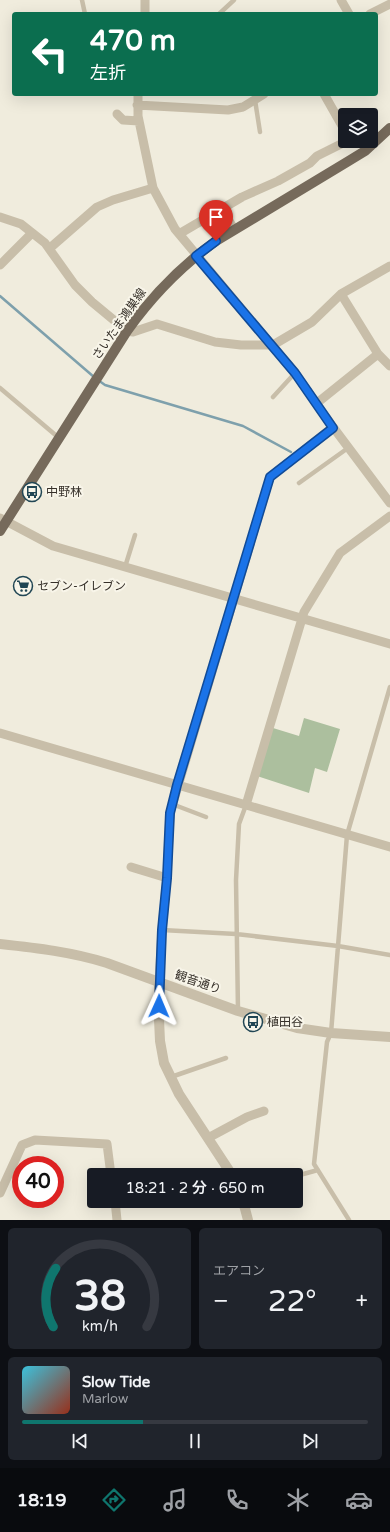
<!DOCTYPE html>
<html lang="ja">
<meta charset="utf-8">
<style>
:root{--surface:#171b24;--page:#20242c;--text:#f1f3f6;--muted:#9ea1a6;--line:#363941;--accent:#0f766e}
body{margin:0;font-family:"Varela Round","Noto Sans JP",sans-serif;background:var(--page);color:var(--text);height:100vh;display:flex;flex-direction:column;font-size:15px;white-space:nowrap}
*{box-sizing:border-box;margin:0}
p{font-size:13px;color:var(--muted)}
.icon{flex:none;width:22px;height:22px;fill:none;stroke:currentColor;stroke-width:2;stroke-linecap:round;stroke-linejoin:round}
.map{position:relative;height:1220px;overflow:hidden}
.drawer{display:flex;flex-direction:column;gap:8px;padding:8px;background:#0d0f14;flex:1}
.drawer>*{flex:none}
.top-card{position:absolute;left:12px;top:12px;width:366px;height:84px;border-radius:4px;box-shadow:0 4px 16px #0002;background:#0b6e4f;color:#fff;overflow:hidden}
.controls{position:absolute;left:338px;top:108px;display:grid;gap:8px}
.controls a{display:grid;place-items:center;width:40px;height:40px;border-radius:4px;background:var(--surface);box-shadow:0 4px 16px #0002;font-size:20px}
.speed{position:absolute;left:12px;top:1156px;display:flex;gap:8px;font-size:20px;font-weight:700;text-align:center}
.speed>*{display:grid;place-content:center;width:52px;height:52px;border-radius:50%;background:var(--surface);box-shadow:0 4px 16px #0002;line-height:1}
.speed .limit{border:6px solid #d22;background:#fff;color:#111}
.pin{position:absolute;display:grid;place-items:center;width:34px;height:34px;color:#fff;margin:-41px -17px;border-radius:50% 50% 50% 0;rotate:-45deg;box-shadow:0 0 4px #0007}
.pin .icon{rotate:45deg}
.me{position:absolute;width:44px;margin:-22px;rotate:1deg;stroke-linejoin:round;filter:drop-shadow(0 0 3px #0008)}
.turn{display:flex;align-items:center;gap:14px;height:84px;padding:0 12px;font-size:18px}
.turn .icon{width:52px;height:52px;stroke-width:2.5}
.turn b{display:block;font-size:28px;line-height:34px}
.big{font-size:30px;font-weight:600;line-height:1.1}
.drawer .tile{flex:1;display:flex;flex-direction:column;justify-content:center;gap:6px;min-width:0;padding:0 14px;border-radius:6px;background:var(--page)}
.drawer .dial{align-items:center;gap:0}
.dial svg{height:104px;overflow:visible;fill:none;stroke:var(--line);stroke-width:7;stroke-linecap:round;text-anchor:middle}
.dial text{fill:var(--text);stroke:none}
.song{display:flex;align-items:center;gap:12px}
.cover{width:48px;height:48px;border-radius:6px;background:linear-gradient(135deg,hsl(190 70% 55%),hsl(10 70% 35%))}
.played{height:4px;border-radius:2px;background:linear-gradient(90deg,var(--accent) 35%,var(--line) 35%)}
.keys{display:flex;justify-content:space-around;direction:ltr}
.heat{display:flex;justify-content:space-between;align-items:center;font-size:22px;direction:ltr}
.drawer .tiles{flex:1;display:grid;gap:8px;grid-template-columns:1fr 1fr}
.tile:last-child{grid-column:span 2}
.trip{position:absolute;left:87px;top:1168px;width:216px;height:40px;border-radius:4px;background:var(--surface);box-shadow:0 4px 16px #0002;font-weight:600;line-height:40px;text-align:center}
.tab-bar{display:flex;height:64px;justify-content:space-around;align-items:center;background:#090b0e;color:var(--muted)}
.tab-bar .icon{width:28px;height:28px}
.tab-bar .on{color:var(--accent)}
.tab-bar b{font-size:18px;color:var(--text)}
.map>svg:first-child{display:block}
.green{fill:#acbf9e}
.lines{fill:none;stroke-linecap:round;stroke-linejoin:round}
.stream{stroke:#7ea0ac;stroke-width:2.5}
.service{stroke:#c8bea9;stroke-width:4.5}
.minor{stroke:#c8bea9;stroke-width:9}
.tertiary{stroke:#c8bea9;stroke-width:10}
.primary{stroke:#766a5b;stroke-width:10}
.route-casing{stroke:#114b97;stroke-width:10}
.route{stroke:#1a73e8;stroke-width:7}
.labels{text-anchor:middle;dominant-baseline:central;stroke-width:4;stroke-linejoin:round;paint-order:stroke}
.street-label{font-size:12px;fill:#363029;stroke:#f8f5e9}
.poi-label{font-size:12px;fill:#363029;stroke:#f8f5e9;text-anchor:start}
</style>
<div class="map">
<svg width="390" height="1220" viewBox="0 0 390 1220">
<rect width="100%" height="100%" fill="#f0ecdd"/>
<path class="green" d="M304,718L340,729L327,772L315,768L309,793L257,776L273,728L299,736Z"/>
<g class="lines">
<path class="stream" d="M0,296L94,377
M98,380L105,385L243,426L291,452"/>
<path class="service" d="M82,0L85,14
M219,14L234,0
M255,100L260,132
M0,388L59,438
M273,397L295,373
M299,483L348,448
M125,567L135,535
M172,804L206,817
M162,930L236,934L338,946L390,955
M238,1011L236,880L239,824L246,805
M171,1077L226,1058
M296,1176L318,1170
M349,1220L314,1164L327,1042L331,1033L347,835L390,687"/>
<path class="minor" d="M145,0V14
M341,0L349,14
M370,14L390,4
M138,94V116L153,188L175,229L295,373L333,427L390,503
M324,94L345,131
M137,105L228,110L243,107L264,94
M117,114L123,120L139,121
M222,209L234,229
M0,217L21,224L45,243L75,285L92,302L127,331L133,332L157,324L215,342L241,345H273L312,322L341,294L390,266
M179,234L242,197L278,181L310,163L317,156L347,141
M50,248L97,207L113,200L153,188
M0,265L32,233
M341,294L378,354L390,366
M317,403L378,354
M0,518L53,546L390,644
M0,733L390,847
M246,805L304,612L340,553L390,516
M131,867L167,878
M159,983L162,930L167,878L170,813L270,477L333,427
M208,1138L247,1117L264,1111
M0,1193L22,1145L35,1140L107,1144L111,1175
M115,1201L117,1220"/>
<path class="tertiary" d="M0,944C37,948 72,952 107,963L238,1011L297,1028L331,1033L390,1037
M159,983V1019L160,1041L164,1063L179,1094L232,1175
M243,1201L248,1220"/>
<path class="primary" d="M0,531L127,331C152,296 181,266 216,241L347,162L365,151L390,128"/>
</g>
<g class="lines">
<g class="route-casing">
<path id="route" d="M159,1006L162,930L167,878L170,813L177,785L270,477L333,428L295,373L196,256L216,241"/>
</g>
<use href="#route" class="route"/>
</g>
<defs>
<g id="bus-ring" transform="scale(1)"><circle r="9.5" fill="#f8f5e9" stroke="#214654" stroke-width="1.5"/><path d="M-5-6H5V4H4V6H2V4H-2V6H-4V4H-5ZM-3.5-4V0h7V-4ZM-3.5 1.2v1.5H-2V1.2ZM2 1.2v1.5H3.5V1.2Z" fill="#214654"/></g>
<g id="supermarket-ring" transform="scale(1)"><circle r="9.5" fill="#f8f5e9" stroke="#214654" stroke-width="1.5"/><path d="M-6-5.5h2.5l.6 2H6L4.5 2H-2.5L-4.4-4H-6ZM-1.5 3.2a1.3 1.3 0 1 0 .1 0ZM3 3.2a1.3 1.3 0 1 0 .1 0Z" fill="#214654"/></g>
</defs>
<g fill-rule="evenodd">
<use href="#bus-ring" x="32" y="492"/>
<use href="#supermarket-ring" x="23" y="586"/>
<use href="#bus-ring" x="253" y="1022"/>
</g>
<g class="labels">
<g class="street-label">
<text transform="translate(119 324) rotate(-55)">さいたま鴻巣線</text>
<text transform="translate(198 982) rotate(19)">観音通り</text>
</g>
<g class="poi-label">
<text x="46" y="492">中野林</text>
<text x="37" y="586">セブン-イレブン</text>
<text x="267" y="1022">植田谷</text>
</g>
</g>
</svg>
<div class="controls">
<a><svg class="icon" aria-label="layers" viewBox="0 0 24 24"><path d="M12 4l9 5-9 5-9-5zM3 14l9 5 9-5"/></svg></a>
</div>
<div class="speed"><div class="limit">40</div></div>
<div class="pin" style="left:216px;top:241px;background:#d93025"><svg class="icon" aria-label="arrive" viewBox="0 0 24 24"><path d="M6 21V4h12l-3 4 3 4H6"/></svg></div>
<svg class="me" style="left:159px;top:1006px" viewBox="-20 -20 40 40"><path d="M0-17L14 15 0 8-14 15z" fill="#1a73e8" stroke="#fff" stroke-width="4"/></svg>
<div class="trip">18:21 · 2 分 · 650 m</div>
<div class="top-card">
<div class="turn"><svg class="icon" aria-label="left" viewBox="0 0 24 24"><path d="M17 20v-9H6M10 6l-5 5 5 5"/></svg><div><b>470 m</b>左折</div></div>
</div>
</div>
<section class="drawer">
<div class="tiles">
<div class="tile dial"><svg viewBox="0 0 100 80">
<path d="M14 69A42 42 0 1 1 86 69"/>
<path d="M14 69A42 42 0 0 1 16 24" stroke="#0f766e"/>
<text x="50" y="56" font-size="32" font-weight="700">38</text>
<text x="50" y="72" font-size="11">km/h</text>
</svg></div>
<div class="tile"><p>エアコン</p>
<div class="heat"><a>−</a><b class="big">22°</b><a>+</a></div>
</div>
<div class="tile">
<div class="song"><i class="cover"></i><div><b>Slow Tide</b><p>Marlow</p></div></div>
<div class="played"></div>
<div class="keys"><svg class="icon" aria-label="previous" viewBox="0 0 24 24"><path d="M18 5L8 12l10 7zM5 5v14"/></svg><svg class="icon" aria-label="pause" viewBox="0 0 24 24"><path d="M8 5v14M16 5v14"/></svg><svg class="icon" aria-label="next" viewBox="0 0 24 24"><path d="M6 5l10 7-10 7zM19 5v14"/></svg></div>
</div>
</div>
</section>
<nav class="tab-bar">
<b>18:19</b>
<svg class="icon on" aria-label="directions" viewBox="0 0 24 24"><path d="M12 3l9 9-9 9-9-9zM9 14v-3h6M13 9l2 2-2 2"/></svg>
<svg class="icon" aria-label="music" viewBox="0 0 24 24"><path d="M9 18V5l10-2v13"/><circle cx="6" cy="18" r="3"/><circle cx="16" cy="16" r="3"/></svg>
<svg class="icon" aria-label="phone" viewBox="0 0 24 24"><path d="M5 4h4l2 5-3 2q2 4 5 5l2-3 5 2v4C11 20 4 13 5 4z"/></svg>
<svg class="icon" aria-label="climate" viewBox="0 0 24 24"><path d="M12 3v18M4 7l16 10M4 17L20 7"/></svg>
<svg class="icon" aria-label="car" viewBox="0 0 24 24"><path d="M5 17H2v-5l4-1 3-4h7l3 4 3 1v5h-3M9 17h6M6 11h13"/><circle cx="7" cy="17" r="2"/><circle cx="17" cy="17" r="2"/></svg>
</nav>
